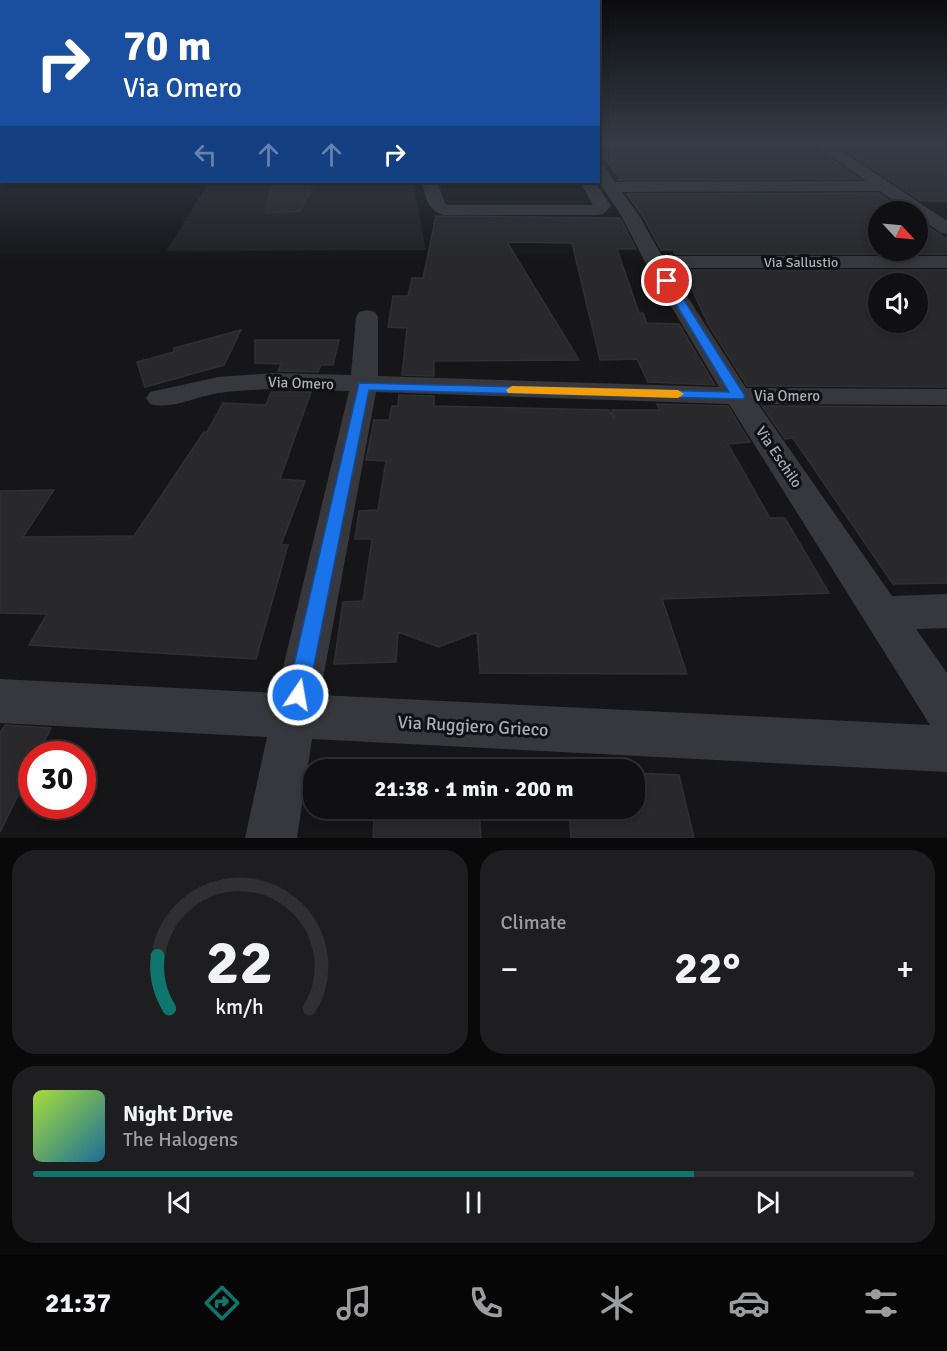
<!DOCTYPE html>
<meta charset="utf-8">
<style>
:root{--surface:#101012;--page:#1e1e20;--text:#f1f3f6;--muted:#9c9d9f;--line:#303032;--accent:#0f766e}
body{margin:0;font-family:Signika,sans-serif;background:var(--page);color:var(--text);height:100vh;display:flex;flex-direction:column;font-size:22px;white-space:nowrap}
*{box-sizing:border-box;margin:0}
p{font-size:20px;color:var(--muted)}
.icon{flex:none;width:33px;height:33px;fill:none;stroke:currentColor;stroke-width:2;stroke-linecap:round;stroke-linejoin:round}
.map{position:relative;height:838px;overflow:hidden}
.drawer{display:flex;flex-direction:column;gap:12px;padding:12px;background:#09090a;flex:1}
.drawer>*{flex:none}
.guide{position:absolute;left:0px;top:0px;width:600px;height:183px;box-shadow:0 3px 9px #0003,0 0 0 2px var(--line);background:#1a4fa0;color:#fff;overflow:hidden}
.needle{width:39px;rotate:116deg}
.buttons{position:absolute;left:868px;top:201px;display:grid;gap:12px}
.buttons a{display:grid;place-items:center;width:60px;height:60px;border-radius:50%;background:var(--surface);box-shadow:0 3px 9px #0003,0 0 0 2px var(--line);font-size:30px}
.speed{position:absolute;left:18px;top:741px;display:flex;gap:12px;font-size:30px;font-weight:700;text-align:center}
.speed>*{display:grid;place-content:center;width:78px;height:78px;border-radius:50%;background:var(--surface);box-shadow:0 3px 9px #0003,0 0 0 2px var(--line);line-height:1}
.speed .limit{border:9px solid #d22;background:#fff;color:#111}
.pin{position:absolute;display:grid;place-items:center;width:51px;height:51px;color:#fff;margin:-26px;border:3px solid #fff;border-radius:50%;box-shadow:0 2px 6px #0007}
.me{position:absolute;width:66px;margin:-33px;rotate:12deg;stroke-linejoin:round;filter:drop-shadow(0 0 4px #0008)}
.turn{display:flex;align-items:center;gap:21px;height:126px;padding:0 24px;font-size:27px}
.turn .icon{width:78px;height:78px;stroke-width:2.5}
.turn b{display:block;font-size:42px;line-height:51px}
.lanes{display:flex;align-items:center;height:57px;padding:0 24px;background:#0003;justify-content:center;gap:30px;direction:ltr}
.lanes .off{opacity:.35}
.big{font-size:45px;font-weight:700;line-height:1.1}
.drawer .card{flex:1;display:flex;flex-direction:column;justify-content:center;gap:9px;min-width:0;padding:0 21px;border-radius:24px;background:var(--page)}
.drawer .dial{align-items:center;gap:0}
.dial svg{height:156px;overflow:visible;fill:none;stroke:var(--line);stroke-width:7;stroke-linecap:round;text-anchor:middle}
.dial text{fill:var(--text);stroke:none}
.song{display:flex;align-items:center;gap:18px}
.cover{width:72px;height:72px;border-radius:9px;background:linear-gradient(135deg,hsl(80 70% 55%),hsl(200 70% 35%))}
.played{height:6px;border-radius:3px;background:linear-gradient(90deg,var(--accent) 75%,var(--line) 75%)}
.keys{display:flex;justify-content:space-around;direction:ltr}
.heat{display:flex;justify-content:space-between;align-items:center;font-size:33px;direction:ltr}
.drawer .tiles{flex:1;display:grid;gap:12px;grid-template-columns:1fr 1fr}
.card:last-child{grid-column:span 2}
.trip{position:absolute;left:303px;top:759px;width:342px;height:60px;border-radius:24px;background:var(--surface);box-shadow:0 3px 9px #0003,0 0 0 2px var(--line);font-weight:700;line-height:60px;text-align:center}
.dock{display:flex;height:96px;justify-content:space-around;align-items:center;background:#060607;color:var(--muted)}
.dock .icon{width:42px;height:42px}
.dock .active{color:var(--accent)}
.dock b{font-size:27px;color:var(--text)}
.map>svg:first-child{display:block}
.built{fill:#222225}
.building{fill:#29292c;stroke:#303034;stroke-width:1.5;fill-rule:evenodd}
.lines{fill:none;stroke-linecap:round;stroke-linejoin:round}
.street{fill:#37383d;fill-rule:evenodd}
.route{fill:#1a73e8;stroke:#114b97;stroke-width:1.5}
.slow{fill:#f59e0b}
.labels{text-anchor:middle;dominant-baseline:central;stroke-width:6;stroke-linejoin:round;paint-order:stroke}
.far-street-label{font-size:14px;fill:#a8adb8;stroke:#111113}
.street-label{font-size:15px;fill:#a8adb8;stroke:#111113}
.near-street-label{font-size:18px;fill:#a8adb8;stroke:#111113}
</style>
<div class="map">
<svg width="947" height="838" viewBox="0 0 947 838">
<rect width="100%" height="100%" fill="#161618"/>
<path class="built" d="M209,182H413L426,250L166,251Z"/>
<path class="building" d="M598,142H810L859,179L617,180L620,179L598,150Z
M845,150L947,151V201H921Z
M314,182L300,211L265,213L272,184Z
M879,193L905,212H879V250H918V220L947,239V254H675L673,250H661L644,218L627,194Z
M436,216L620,218L636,249H617L639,313H643L647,323L679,324L715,385L648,382L637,359L600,360L572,243L507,242L579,360L434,361V376L402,375L407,328L388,327L393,296H408L412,278H423Z
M683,270H947V387L747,386L708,324ZM879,284H918V322H879Z
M241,330L224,365L145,387L137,362L174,352V348Z
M255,340H339L333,365H321L318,372L278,371L281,364L255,363Z
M271,392H311L280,479L305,481L281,545H288L256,659L29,645L47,614L0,613V491L54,490L23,537L134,536L204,432H207L223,403L266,405Z
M399,395L434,396V406L609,410L614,418L612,410H660L657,404L728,406L750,442L728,444L770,518H785L829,593L662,599L687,674L480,673L477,632L439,647L398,632L396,662L334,664L343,602L363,601L372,539H355L359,511L378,510L386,461L366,460L374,420H389L392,406H398Z
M762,406L947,407V583L893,584L793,438L785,439Z
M5,725L51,728L38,754H32V767L0,832V733Z
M634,773L679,775L694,838H571L569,808H634Z
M375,808H479L481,838H373Z"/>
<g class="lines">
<path class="street" d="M812,142H947V149L837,148L947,221V234L941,233L918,217V212H910L880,191L622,192L640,217L662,256H947V268H669L746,388L947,389V405L758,404L892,596L947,594V628L916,629L947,673V772L312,739L297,838H245L267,737L0,723V679L277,693L349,391C306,390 262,387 219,393C197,396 172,410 150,404L146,398L150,392L218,377L274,373L351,375L356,317L359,312L367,310L375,312L378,317V376L719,387L645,262L622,217L598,180V164L603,165L615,182L866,181ZM376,392L729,404L930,725L320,695Z
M422,182H437L445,203L447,205H593L580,182H595L611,206L603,214L597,215H444C427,211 426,197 422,182Z"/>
</g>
<linearGradient id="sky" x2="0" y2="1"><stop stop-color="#0c0c0d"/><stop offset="0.55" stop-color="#363c48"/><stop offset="1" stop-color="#363c48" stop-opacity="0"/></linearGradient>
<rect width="947" height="260" fill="url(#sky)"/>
<path class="route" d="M667,278L672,281L745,396L743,399L369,390L308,695L305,703L298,706L290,703L287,695L359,383L729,392L662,281Z"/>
<path class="slow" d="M512,386L678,390L684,394L678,398L508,393L506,390Z"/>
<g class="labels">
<g class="far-street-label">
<text x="801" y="262">Via Sallustio</text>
</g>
<g class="street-label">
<text transform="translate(301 383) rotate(2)">Via Omero</text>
<text x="787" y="396">Via Omero</text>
<text transform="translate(779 457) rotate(56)">Via Eschilo</text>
</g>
<g class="near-street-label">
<text transform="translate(473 726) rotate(3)">Via Ruggiero Grieco</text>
</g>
</g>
</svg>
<div class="buttons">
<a><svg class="needle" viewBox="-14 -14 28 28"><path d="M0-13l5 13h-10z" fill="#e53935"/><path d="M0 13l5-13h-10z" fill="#9c9d9f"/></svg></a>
<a><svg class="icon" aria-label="sound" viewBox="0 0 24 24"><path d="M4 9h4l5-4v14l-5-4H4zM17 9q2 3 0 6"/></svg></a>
</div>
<div class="speed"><div class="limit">30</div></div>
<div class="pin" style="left:667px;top:281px;background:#d93025"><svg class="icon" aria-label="arrive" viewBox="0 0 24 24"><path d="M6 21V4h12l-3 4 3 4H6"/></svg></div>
<svg class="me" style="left:298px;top:695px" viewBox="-20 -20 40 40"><circle r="17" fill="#1a73e8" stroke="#fff" stroke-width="3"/><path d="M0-11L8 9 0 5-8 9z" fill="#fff"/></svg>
<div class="trip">21:38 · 1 min · 200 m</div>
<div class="guide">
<div class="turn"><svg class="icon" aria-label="right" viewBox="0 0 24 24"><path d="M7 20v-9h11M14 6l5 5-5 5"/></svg><div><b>70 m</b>Via Omero</div></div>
<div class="lanes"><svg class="icon off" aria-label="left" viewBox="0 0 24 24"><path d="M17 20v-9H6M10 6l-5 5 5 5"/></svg><svg class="icon off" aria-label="ahead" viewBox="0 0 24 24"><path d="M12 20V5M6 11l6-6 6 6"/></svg><svg class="icon off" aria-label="ahead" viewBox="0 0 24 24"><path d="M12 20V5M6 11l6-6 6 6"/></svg><svg class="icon" aria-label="right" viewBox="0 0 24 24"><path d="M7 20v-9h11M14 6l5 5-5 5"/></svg></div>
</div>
</div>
<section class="drawer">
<div class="tiles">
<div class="card dial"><svg viewBox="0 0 100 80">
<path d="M14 69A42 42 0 1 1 86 69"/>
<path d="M14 69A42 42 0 0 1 8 42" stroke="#0f766e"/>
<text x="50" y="56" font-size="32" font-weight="700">22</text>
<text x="50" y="72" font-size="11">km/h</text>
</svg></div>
<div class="card"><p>Climate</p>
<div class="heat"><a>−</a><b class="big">22°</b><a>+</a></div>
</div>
<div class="card">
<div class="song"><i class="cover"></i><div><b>Night Drive</b><p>The Halogens</p></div></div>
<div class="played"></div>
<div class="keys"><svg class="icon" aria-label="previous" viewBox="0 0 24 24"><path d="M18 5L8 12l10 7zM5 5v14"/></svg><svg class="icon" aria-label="pause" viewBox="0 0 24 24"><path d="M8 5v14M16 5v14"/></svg><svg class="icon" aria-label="next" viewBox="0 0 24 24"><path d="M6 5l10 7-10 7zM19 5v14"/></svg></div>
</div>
</div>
</section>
<nav class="dock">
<b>21:37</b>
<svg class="icon active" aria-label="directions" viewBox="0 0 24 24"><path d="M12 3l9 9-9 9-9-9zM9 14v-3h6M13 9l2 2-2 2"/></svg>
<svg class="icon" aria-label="music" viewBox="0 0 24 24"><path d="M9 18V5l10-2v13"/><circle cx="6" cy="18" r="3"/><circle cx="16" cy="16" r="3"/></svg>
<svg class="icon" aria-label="phone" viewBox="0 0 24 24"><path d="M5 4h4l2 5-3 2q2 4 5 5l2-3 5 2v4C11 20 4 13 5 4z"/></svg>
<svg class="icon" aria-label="climate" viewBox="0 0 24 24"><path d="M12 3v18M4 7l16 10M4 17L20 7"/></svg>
<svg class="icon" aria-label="car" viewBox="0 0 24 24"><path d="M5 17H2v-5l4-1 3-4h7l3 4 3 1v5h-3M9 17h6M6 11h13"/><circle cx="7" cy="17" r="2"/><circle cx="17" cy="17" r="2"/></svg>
<svg class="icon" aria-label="filters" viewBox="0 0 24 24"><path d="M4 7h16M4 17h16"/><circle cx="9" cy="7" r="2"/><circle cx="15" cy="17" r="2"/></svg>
</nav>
